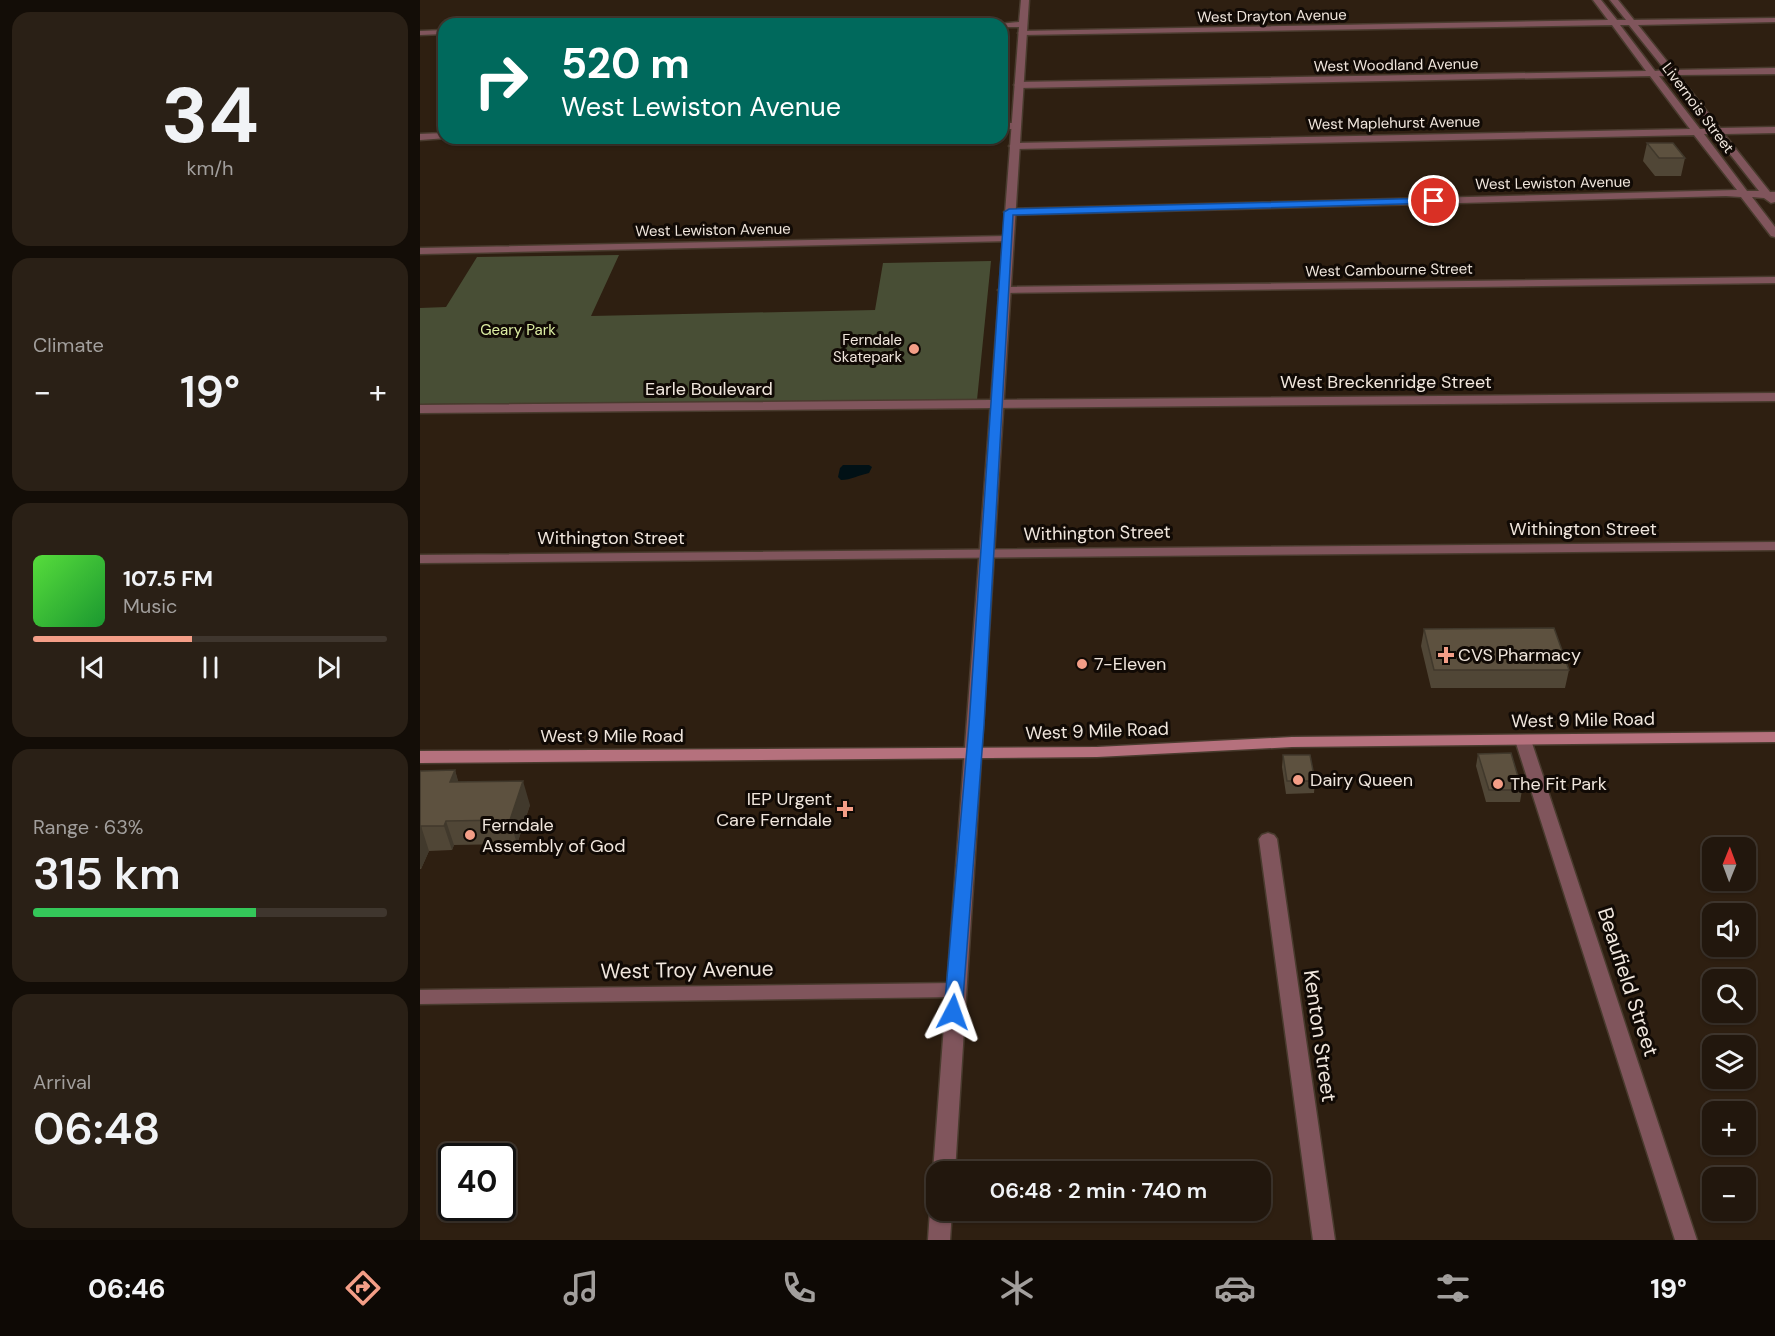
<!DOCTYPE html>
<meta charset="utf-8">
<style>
:root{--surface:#22170d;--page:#2a2016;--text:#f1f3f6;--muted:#a29f9d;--line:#3f362e;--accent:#f49e87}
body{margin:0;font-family:"DM Sans",sans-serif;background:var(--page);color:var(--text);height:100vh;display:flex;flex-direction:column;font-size:22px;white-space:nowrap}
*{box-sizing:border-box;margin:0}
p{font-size:20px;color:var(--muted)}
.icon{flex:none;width:33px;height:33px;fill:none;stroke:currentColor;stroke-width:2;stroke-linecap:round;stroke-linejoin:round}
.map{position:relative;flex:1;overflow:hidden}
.panel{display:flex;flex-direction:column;gap:12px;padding:12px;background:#130d07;width:420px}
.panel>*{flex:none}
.hud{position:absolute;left:18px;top:18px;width:570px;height:126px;border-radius:18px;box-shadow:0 2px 4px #0004,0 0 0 2px var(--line);background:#00695c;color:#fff;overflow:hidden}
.needle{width:39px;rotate:1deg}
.buttons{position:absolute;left:1282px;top:837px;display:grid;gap:12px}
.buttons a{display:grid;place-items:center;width:54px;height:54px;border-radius:12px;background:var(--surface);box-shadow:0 2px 4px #0004,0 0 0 2px var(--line);font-size:30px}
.speed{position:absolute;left:18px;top:1143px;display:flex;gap:12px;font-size:30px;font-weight:700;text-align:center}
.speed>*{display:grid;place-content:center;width:78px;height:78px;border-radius:50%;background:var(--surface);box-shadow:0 2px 4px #0004,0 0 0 2px var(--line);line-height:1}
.speed .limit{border:3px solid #111;border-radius:9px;background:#fff;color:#111}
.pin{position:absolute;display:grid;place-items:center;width:51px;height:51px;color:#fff;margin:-26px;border:3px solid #fff;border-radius:50%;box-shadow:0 2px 6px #0007}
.me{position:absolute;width:66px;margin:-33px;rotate:4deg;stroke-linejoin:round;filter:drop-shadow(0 0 4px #0008)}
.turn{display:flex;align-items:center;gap:21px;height:126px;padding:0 24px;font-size:27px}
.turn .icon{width:78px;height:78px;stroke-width:2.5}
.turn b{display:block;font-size:42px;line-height:51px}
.big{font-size:45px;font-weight:600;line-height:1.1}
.panel .tile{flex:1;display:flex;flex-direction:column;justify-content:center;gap:9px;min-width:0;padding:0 21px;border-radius:18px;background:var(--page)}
.panel .dial{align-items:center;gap:0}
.dial b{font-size:78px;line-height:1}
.song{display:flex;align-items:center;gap:18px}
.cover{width:72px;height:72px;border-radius:9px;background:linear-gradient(135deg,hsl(110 70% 55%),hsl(130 70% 35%))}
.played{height:6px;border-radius:3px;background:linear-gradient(90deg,var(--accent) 45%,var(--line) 45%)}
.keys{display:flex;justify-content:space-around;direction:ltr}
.heat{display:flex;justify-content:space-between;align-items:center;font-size:33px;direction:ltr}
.charge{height:9px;border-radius:4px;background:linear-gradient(90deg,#34c759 63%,var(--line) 0)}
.trip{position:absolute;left:506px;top:1161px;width:345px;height:60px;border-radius:18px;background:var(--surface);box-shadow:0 2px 4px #0004,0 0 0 2px var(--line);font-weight:600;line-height:60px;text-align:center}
.menu{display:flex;height:96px;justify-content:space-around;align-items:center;background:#0e0905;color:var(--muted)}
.menu .icon{width:42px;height:42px}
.menu .on{color:var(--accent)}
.menu b{font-size:27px;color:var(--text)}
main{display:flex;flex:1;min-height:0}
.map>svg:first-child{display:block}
.green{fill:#484e35}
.water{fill:#011116}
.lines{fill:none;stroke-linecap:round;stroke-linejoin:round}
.minor-casing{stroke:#493b2e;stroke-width:3}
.tertiary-casing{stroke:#493b2e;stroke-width:3}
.secondary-casing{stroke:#493b2e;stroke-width:3}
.minor{fill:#80555c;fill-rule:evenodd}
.tertiary{fill:#80555c;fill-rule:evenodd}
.secondary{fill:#b5717d;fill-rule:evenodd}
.wall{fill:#504636}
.shaded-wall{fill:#41392c}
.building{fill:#5d513f;stroke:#41392c;stroke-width:1.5}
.route{fill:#1a73e8;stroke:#114b97;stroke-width:1.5}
.poi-dot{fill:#f49e87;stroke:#110a05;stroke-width:2}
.labels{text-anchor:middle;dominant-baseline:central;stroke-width:6;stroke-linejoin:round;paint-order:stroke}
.far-street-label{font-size:15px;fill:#f0e6dd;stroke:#110a05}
.far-park-label{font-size:15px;fill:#ddeea3;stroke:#110a05}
.far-poi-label{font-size:15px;fill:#f0e6dd;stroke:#110a05;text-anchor:end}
.street-label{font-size:18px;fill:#f0e6dd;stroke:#110a05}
.poi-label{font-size:18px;fill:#f0e6dd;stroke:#110a05;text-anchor:start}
.near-street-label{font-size:21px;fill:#f0e6dd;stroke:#110a05}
</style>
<main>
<section class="panel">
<div class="tile dial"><b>34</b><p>km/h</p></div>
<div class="tile"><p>Climate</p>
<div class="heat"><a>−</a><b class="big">19°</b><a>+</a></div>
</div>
<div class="tile">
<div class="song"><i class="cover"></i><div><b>107.5 FM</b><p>Music</p></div></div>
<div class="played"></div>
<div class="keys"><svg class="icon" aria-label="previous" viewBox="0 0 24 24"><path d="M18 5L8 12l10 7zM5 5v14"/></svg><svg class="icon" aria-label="pause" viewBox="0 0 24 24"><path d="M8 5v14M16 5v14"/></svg><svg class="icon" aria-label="next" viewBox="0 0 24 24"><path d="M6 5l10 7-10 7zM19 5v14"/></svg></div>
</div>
<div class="tile"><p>Range · 63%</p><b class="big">315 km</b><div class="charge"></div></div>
<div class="tile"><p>Arrival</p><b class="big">06:48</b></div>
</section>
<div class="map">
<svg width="1355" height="1240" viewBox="0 0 1355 1240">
<rect width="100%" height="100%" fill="#2e1f11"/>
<path class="green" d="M199,255L171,316L455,310L463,263L571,261L557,400L0,404V308L26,307L57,257Z"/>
<path class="water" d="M423,465H449L452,467L449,473C439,475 431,480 421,480L418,477L420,468Z"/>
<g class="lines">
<g class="minor-casing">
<path id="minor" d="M1173,0H1181L1197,20H1206L1190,0H1198L1214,20L1355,18V22L1218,25L1254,70L1355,68V74L1258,75L1300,128L1355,127V133L1304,134L1350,192H1355V202L1351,203L1344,198L1332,197L1355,227V237L1351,236L1321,197L1306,196L589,215L584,212L589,209L1317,190L1274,135L594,149L589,146L594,143L1270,129L1230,76L598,88L594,85L598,82L1226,71L1192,25L602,35L598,33L602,31L1188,20ZM1200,25H1209L1245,70L1235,71ZM1239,76H1249L1290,129H1280ZM1284,134H1294L1339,191H1327Z
M582,123H595L600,126L595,129H582Z
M24,133V138H27L0,140V134Z
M587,236L591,237V241L0,254V248Z
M1355,277V283L584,293L578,290L584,287Z
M1355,393V401L0,413V405Z
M1355,542V550L0,563V555Z
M1103,735L1109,736L1111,740L1277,1240H1255L1095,740L1097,736Z
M848,833L854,835L857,839L915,1240H893L839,839L842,835Z
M535,983L542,985L545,990L542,995L535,997L0,1004V990Z"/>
</g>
<g class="tertiary-casing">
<path id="tertiary" d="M601,0H609L535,1172H516V1177L513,1172L599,27H582V24H579L599,22Z
M24,30V34L0,35V31Z
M516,1202V1210H532L530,1240H508L510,1210Z"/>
</g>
<g class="secondary-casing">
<path id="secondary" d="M1355,732V742L872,747L677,757L0,763V751L677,747L872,737Z"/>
</g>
<use href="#minor" class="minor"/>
<use href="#tertiary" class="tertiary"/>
<use href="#secondary" class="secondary"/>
</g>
<path class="wall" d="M1227,143L1265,158L1261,176H1235L1223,161Z
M1004,629L1149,670L1145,688H1011L1001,646Z
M1058,754L1102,790L1100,802H1066L1056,766Z
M863,755L895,781L894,793L866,794L862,767Z
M35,770L38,782L110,805L97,844L34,845L32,850L9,851L1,869H0V771Z"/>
<path class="shaded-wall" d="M35,770L42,794L30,782Z
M103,781L110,805L97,844L90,820Z
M26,821L34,845L32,850L24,826Z
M1,826L9,851L1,869L0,865V829Z"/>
<path class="building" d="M505,19H544L543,24H504Z
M1227,143H1253L1265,158H1239Z
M1134,628L1149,670H1014L1004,629Z
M1091,753L1102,790H1069L1058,754Z
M863,755H890L895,781H867Z
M35,770L30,782L103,781L90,820L26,821L24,826H1L0,829V771Z"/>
<path class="route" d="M1014,198L1017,199V203L593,215L564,725L542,1012L540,1017L533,1019L527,1017L524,1012L549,725L584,212L589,209Z"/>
<g class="poi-dot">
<circle cx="494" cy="349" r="6"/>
<path d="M1023 646h6v6h6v6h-6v6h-6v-6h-6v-6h6z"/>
<circle cx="662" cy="664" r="6"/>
<circle cx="878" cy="780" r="6"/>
<circle cx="1078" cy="784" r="6"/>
<path d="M422 800h6v6h6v6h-6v6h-6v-6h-6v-6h6z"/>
<circle cx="50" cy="835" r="6"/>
</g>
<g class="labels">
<g class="far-street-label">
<text transform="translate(852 16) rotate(-1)">West Drayton Avenue</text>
<text transform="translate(976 65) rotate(-1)">West Woodland Avenue</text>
<text transform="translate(1278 108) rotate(53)">Livernois Street</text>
<text transform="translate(974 123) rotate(-1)">West Maplehurst Avenue</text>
<text transform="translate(1133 183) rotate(-1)">West Lewiston Avenue</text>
<text transform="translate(293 230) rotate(-1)">West Lewiston Avenue</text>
<text transform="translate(969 270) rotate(-1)">West Cambourne Street</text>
</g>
<g class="far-park-label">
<text x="98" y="330">Geary Park</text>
</g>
<g class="far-poi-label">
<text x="482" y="340">Ferndale<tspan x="482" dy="17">Skatepark</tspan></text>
</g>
<g class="street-label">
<text x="966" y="382">West Breckenridge Street</text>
<text x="289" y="389">Earle Boulevard</text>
<text x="1163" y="529">Withington Street</text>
<text transform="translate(677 533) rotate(-1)">Withington Street</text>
<text x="191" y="538">Withington Street</text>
<text transform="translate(1163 720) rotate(-1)">West 9 Mile Road</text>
<text transform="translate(677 731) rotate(-2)">West 9 Mile Road</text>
<text x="192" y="736">West 9 Mile Road</text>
</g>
<g class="poi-label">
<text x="1038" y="655">CVS Pharmacy</text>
<text x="674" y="664">7-Eleven</text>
<text x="890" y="780">Dairy Queen</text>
<text x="1090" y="784">The Fit Park</text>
<text x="412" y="799" text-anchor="end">IEP Urgent<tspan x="412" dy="21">Care Ferndale</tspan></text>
<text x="62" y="825">Ferndale<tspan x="62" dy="21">Assembly of God</tspan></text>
</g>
<g class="near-street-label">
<text transform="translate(267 970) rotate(-1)">West Troy Avenue</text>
<text transform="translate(1208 982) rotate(72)">Beaufield Street</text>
<text transform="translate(900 1036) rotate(82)">Kenton Street</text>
</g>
</g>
</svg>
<div class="buttons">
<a><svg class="needle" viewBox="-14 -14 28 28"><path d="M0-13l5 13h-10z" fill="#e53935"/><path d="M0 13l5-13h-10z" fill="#a29f9d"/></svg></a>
<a><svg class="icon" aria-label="sound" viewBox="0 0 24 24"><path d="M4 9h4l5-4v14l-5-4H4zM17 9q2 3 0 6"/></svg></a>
<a><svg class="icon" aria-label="search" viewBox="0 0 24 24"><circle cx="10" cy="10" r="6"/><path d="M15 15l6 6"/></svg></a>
<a><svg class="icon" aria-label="layers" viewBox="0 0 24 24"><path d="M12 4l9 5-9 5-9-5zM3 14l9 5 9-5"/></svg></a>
<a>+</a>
<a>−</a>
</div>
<div class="speed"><div class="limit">40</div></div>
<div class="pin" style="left:1014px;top:201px;background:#d93025"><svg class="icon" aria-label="arrive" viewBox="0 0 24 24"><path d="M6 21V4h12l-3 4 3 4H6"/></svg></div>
<svg class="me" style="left:533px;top:1012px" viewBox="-20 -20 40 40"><path d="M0-17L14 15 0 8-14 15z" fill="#1a73e8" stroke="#fff" stroke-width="4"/></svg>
<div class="trip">06:48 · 2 min · 740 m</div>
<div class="hud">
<div class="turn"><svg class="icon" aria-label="right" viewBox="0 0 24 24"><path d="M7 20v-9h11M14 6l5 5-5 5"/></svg><div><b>520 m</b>West Lewiston Avenue</div></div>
</div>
</div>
</main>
<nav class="menu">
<b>06:46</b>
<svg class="icon on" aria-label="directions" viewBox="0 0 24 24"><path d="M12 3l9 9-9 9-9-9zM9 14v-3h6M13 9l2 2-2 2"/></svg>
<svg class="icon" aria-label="music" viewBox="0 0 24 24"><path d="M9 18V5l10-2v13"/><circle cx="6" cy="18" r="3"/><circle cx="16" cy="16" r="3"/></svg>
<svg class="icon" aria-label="phone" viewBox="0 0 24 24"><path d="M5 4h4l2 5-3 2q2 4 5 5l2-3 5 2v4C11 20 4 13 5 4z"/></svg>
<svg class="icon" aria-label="climate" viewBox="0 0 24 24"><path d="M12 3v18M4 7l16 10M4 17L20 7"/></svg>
<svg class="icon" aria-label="car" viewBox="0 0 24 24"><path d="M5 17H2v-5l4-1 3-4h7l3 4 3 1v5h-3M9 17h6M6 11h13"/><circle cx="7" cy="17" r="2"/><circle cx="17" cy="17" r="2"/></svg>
<svg class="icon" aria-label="filters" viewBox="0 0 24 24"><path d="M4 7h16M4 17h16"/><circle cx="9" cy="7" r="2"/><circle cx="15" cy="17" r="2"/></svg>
<b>19°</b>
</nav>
